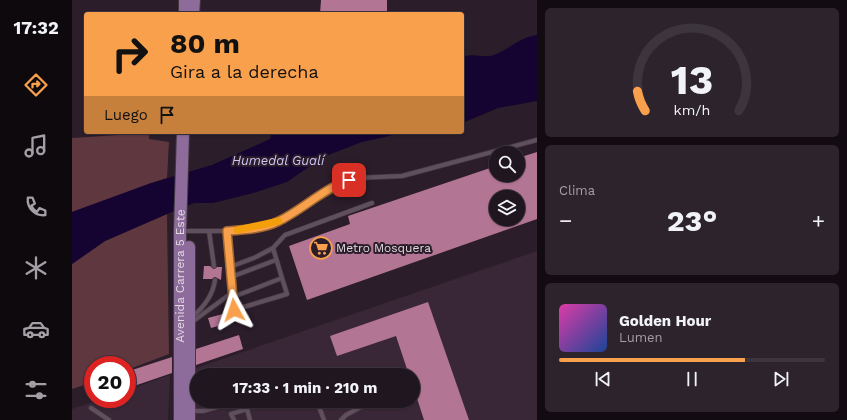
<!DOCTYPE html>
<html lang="es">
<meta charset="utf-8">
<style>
:root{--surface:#201620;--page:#2d232d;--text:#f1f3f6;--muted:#a29fa5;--line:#3d353e;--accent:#f9a04c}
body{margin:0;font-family:"Work Sans",sans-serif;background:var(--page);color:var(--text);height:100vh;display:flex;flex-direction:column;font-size:15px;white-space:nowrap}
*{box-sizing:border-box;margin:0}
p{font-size:13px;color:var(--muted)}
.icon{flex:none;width:22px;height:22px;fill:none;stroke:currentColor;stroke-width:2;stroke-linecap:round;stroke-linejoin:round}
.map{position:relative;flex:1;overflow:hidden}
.drawer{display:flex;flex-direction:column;gap:8px;padding:8px;background:#120c12;width:310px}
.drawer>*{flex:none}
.guide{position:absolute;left:12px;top:12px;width:380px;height:122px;border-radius:4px;box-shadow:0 1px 3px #0004,0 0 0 1px var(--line);background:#f9a04c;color:#111;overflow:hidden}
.fabs{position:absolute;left:417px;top:146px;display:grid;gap:8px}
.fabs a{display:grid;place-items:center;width:36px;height:36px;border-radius:50%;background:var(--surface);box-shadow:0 1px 3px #0004,0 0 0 1px var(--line);font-size:20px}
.speed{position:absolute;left:12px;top:356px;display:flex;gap:8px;font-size:20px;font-weight:700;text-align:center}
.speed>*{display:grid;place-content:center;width:52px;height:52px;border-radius:50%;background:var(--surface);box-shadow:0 1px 3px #0004,0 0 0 1px var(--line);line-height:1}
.speed .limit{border:6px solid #d22;background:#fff;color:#111}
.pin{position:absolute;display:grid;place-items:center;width:34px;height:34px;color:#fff;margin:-17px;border-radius:8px;box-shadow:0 2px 6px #0006}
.me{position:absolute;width:44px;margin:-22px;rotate:355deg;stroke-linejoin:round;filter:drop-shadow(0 0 3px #0008)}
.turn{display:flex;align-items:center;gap:14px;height:84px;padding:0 20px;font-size:18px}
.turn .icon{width:52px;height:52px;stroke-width:2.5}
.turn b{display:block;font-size:28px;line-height:34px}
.then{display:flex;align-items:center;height:38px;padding:0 20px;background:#0003;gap:8px;font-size:15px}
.big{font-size:30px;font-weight:700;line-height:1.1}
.drawer .card{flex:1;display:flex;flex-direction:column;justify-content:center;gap:6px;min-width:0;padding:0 14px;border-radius:6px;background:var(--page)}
.drawer .dial{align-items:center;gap:0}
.dial svg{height:104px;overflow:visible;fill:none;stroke:var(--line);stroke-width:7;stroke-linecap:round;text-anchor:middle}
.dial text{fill:var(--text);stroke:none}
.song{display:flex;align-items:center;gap:12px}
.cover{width:48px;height:48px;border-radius:6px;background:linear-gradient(135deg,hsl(320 70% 55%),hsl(220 70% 35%))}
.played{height:4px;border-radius:2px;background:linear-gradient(90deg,var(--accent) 70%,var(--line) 70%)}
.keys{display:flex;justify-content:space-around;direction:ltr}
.heat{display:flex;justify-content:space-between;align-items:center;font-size:22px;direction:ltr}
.trip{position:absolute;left:118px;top:368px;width:230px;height:40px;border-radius:20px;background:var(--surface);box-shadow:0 1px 3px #0004,0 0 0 1px var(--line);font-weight:700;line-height:40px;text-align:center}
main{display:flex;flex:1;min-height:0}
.tabs{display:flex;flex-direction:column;width:72px;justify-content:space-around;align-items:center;background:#0d090d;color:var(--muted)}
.tabs .icon{width:28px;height:28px}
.tabs .active{color:var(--accent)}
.tabs b{font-size:18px;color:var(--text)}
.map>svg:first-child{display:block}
.built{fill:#392737;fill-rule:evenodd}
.green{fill:#5e373f}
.water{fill:#150332}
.building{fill:#b37594;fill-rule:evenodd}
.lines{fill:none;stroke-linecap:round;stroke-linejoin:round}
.lane-casing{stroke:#453943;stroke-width:5.5}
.primary-casing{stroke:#453943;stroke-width:14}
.lane{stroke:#60505e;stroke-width:4}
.primary{stroke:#8d6c9c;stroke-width:12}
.route-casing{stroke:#a26831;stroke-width:10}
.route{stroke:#f9a04c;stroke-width:7}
.slow{stroke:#f59e0b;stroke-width:7}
.labels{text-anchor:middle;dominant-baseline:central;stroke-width:4;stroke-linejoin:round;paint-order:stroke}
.poi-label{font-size:12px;fill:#e2d8e0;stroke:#2b1d2a;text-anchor:start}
.street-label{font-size:12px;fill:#e2d8e0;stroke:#2b1d2a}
.water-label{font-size:13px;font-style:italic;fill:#cec4f7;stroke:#2b1d2a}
</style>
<main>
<nav class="tabs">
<b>17:32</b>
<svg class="icon active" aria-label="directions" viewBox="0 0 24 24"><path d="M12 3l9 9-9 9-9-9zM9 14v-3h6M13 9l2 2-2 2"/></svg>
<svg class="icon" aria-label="music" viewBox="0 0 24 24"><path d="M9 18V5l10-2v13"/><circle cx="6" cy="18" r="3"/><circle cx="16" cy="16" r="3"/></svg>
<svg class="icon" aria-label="phone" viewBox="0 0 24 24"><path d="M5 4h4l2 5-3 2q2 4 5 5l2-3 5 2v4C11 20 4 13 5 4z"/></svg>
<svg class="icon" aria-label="climate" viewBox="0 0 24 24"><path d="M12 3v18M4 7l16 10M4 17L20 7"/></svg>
<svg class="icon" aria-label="car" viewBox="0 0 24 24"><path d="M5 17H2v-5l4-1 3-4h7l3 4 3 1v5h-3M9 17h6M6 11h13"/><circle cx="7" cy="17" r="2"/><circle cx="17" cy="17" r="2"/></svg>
<svg class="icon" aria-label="filters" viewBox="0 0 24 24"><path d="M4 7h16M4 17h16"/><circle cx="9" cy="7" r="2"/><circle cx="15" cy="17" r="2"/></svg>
</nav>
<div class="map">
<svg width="465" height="420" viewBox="0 0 465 420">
<rect width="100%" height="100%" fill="#2b1d2a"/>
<path class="built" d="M465,251V420H123L124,368ZM125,375H341V401H125Z
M98,375L96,420H0V409L29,399H55V390Z"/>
<path class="green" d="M77,133V139L97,142L95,178L0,212V138Z
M95,214L97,354L55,370V365H21V382L0,389V264L33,241Z"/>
<path class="water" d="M465,35V101L426,108L390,123V57C402,53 407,57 418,56C431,54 447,37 465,35Z
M200,132H372L365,135L330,133L290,142L251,157L215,182L181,193L141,203H122L95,214L33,241L0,264V212L79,183L140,165L198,139Z"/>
<path class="building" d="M249,0H315V14H248Z
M465,152V219L235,300L217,246L278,224L276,216L424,166V175H446V158ZM424,197H446V219H424Z
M132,266H138L142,269L145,267H150L149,280L143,277L140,279H131Z
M356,302L397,420H352L341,386V375H337L324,336L265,356L258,336Z
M158,312L161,322L139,328L136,318Z
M167,335L171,349L124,365V349Z
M100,357V373L62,386L57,371Z"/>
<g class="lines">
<g class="lane-casing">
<path id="lane" d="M109,231H155L189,227L206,222L254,190L284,178L330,176L465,140
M137,231L142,266
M201,248L213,235L300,203
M158,267L184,257L201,248L210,278L161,297
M159,277L204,260
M161,295L162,310L215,294L210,278
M120,317C132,307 141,295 143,280
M120,322L161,292L155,231
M243,401L246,404L252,420
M19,408L37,420
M119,411H131L166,401
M162,420L159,414L175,409L178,420
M269,420L274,415L300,401"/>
</g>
<g class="primary-casing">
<g id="primary">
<path d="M113,14V0"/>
<path d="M121,14L122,0"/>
<path d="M117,247V420"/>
<path id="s1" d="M108,420V231L111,132"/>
</g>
</g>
<use href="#lane" class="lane"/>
<use href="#primary" class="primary"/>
</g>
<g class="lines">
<g class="route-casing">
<path id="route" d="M162,310L155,231C172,230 192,229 207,221C231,209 251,189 277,180"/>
</g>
<use href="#route" class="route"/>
<path class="slow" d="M165,230L207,221"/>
</g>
<defs>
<g id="supermarket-ring" transform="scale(1.15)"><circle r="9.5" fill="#2b1d2a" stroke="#f9a04c" stroke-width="1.5"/><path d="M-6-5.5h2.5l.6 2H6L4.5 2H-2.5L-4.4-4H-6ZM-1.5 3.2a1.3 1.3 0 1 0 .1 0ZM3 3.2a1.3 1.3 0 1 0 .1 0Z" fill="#f9a04c"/></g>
</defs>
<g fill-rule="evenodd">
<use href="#supermarket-ring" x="249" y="248"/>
</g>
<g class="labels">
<g class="poi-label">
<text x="264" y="248">Metro Mosquera</text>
</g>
<g class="street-label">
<text stroke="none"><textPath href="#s1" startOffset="144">Avenida Carrera 5 Este</textPath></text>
</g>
<g class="water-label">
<text x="206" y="160">Humedal Gualí</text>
</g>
</g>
</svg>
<div class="fabs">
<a><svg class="icon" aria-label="search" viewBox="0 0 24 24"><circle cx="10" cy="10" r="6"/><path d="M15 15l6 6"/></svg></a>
<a><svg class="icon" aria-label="layers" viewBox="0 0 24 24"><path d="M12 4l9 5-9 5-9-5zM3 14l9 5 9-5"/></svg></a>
</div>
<div class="speed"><div class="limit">20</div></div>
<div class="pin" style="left:277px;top:180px;background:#d93025"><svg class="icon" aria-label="arrive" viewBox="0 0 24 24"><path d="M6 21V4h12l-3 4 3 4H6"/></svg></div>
<svg class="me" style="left:162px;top:310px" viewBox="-20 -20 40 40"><path d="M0-17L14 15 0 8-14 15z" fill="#f9a04c" stroke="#fff" stroke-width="4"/></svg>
<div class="trip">17:33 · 1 min · 210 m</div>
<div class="guide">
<div class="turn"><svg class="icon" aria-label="right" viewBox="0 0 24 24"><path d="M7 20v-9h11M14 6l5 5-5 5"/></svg><div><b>80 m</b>Gira a la derecha</div></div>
<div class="then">Luego<svg class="icon" aria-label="arrive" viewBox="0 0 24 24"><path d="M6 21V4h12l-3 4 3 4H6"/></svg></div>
</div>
</div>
<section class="drawer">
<div class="card dial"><svg viewBox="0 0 100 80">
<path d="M14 69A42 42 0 1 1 86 69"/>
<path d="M14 69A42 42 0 0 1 8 54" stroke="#f9a04c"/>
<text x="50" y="56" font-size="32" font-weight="700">13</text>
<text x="50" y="72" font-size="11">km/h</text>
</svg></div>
<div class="card"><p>Clima</p>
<div class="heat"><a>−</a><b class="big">23°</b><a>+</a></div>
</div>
<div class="card">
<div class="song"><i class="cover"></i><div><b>Golden Hour</b><p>Lumen</p></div></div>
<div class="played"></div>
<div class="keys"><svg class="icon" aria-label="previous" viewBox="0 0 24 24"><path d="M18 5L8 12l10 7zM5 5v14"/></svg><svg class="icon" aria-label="pause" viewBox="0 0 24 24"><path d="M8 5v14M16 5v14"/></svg><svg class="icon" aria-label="next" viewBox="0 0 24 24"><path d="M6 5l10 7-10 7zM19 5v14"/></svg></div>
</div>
</section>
</main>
